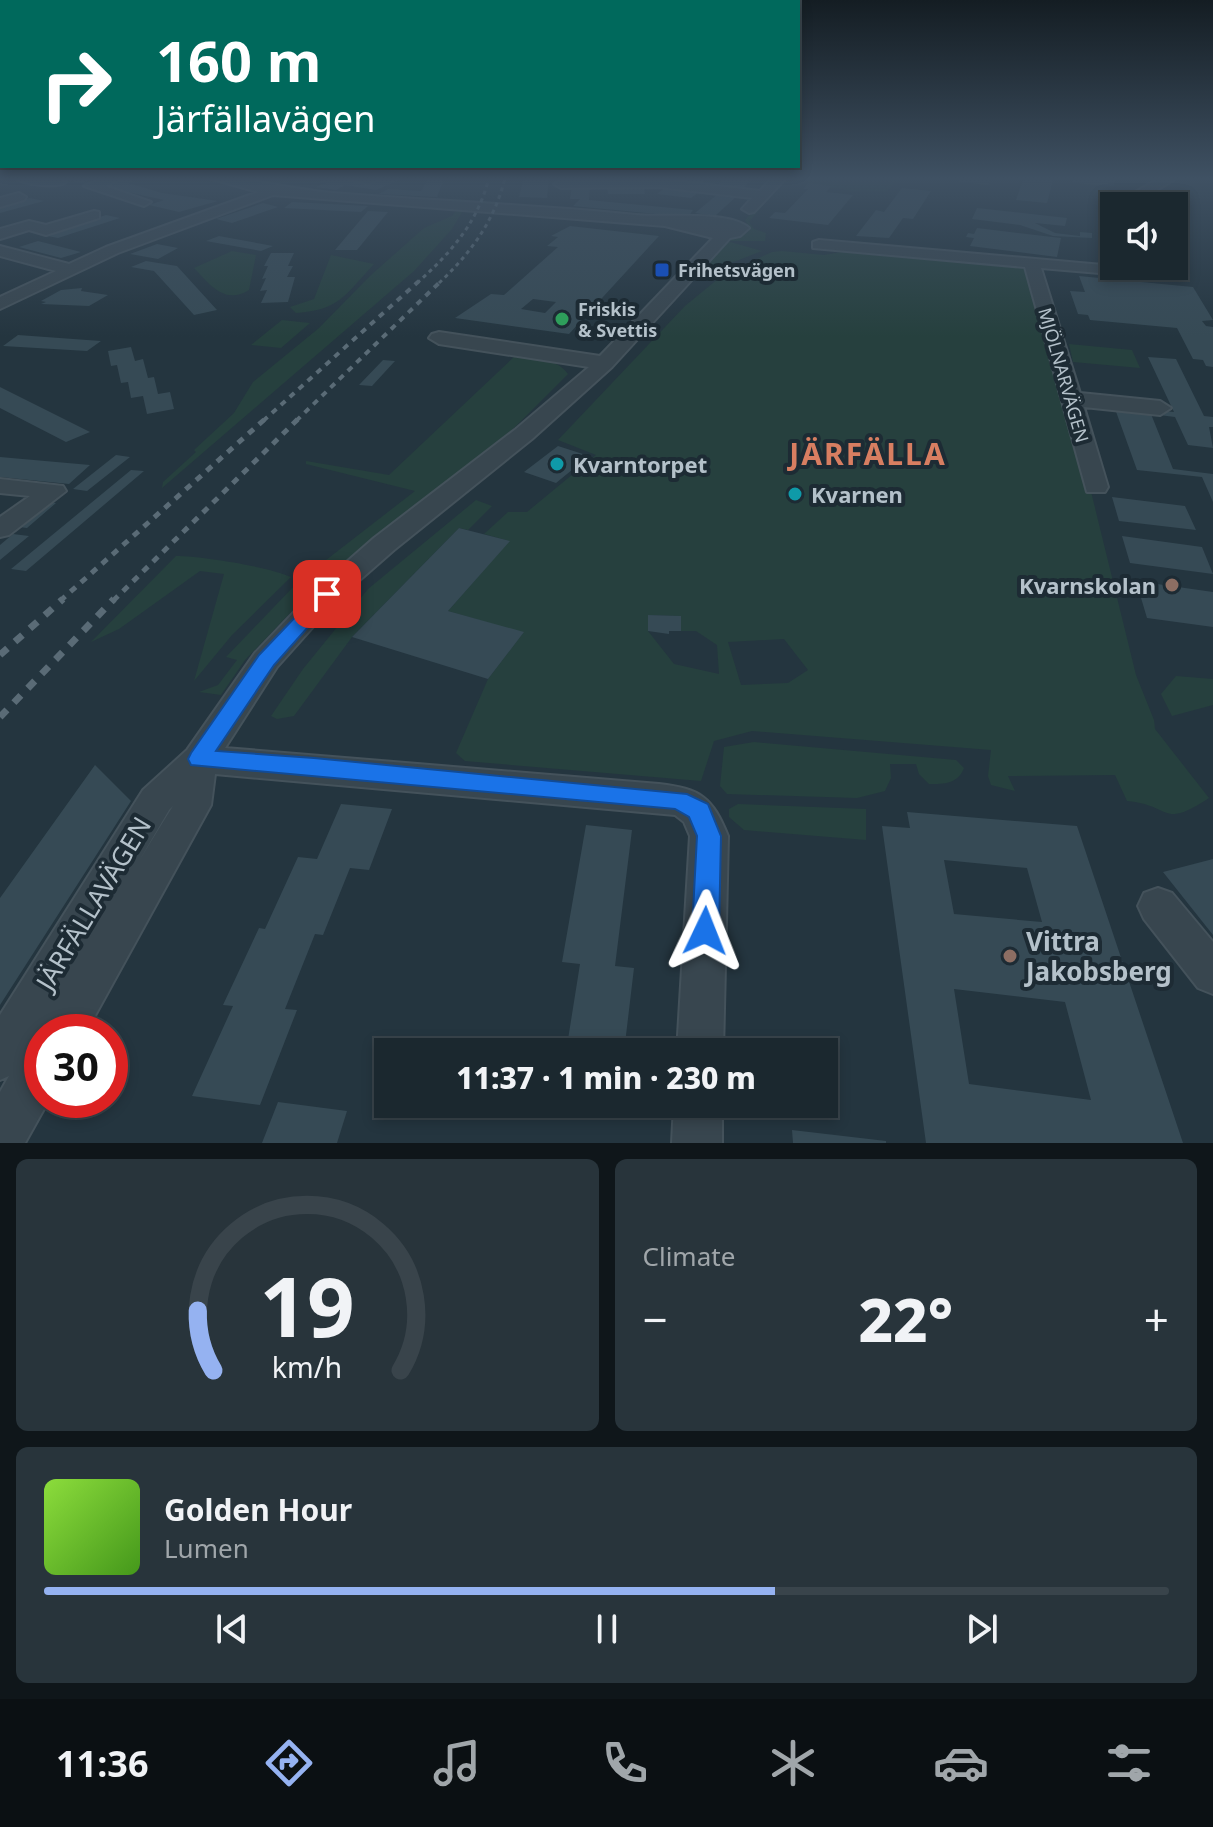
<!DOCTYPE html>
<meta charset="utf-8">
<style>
:root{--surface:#1b282f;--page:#28343b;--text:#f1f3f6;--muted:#a0a6aa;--line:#39444b;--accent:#95b2f1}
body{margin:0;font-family:"Noto Sans",sans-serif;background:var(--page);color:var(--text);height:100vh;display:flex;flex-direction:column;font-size:30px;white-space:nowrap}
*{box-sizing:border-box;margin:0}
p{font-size:26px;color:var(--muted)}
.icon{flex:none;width:44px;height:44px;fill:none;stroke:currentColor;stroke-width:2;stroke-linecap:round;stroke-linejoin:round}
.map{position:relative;height:1143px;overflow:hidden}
.panel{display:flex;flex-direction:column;gap:16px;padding:16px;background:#0f161a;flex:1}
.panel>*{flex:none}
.banner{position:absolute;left:0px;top:0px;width:800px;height:168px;box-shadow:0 4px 12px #0003,0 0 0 2px var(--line);background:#00695c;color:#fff;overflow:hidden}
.tools{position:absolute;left:1100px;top:192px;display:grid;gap:16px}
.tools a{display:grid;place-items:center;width:88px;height:88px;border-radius:0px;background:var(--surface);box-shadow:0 4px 12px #0003,0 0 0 2px var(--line);font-size:40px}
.speed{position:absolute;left:24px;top:1014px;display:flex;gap:16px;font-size:40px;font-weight:700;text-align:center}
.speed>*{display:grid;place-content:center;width:104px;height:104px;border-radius:50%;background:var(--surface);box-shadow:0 4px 12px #0003,0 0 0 2px var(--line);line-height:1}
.speed .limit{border:12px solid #d22;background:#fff;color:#111}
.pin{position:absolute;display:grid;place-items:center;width:68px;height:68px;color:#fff;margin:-34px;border-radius:16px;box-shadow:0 4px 12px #0006}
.me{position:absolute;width:88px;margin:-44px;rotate:2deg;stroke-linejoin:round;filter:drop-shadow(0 0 6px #0008)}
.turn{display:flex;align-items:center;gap:28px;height:168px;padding:0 24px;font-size:36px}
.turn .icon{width:104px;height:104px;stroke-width:2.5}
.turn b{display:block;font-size:56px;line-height:68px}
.big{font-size:60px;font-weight:800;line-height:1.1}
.panel .widget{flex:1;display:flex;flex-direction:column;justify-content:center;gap:12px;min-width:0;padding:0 28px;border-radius:12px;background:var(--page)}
.panel .dial{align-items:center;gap:0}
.dial svg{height:208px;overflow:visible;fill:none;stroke:var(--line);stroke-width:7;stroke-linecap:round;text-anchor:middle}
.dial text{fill:var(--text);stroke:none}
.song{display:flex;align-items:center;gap:24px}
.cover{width:96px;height:96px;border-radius:12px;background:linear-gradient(135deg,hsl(90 70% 55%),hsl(100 70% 35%))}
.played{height:8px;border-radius:4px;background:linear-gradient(90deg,var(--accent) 65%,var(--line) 65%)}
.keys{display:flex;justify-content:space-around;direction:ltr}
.heat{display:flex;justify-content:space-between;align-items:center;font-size:44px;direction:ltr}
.panel .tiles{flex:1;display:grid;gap:16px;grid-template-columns:1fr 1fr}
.widget:last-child{grid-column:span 2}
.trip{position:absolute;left:374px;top:1038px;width:464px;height:80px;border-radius:0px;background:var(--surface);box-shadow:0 4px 12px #0003,0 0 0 2px var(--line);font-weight:800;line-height:80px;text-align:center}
.dock{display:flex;height:128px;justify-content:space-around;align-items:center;background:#0b1013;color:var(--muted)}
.dock .icon{width:56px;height:56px}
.dock .current{color:var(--accent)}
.dock b{font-size:36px;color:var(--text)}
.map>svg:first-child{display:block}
.green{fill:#26403e;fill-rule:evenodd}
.building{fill:#364a55;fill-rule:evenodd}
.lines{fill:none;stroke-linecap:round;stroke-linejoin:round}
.minor-casing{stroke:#44525b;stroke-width:4}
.minor{fill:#38464f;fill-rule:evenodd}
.rail-far3{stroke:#5a6b76;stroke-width:3;stroke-dasharray:4 4;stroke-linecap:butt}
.rail-far2{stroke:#5a6b76;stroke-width:4;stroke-dasharray:6 6;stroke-linecap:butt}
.rail-far1{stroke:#5a6b76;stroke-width:5;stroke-dasharray:7 7;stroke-linecap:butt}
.rail{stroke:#5a6b76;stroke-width:7;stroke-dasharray:10 10;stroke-linecap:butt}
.route{fill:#1a73e8;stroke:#114b97;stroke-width:2}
.transit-dot{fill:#1a4fb4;stroke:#1d2b34;stroke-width:3}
.leisure-dot{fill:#2e9e5b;stroke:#1d2b34;stroke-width:3}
.culture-dot{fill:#0f9aa8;stroke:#1d2b34;stroke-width:3}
.education-dot{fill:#8d6e63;stroke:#1d2b34;stroke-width:3}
.labels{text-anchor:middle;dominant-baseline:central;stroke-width:8;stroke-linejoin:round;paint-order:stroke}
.far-poi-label{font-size:18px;font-weight:bold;fill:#b4c1ca;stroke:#1d2b34;text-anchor:start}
.far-street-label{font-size:18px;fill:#b4c1ca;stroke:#1d2b34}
.poi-label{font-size:22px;font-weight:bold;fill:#b4c1ca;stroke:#1d2b34;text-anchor:start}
.near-street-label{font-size:26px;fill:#b4c1ca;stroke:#1d2b34}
.near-poi-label{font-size:26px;font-weight:bold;fill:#b4c1ca;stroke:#1d2b34;text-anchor:start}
.district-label{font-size:30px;font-weight:bold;letter-spacing:2px;fill:#d87e61;stroke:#1d2b34}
</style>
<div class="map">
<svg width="1213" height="1143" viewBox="0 0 1213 1143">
<rect width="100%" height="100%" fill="#24353f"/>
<path class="green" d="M811,177H904L907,178L894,183L886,192L861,190L858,192L805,183Z
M760,203H765L749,222L754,229L766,233L765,241H727L762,251L718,268L705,267L720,250L724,239L747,233L750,229L745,220Z
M457,209H464L452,229L414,271L162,488L163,482L196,452L194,450L234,413L253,382L319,328L370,276L424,228L452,216Z
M232,251L256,255L249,290C225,305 210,285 194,268Z
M782,251L824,255L842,252L1030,269L1069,402L1136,675L1154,720L1155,729L1209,798C1160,830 1173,805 1127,801L1115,775L1008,776L1015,791L991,785L988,776L991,750L752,731L714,741L701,781L465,761L456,753L488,679L523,633L448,611L509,541L484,534L508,512H527L596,455L558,440L685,306L724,274L772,252ZM648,615L680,616L681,631H696L717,645L719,674L674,664L648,631ZM784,639L808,670L788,683L741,685L728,642Z
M331,255L374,264C345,295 340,310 296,313L290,307L314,299Z
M282,320L310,323L281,348L251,345Z
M1069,344L1132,350L1140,368L1073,362Z
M516,355C533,358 557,358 568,374L511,431L319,583L245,660L221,695L199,692L218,685L237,660L226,657L299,581L415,491L306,464V461L389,475Z
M476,500L492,506L468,530L459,528L352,637L294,716L277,719L271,716L303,669L368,589Z
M176,556C202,556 269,567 291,577L232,635L194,681L224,574L200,571L119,629L91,642Z
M1176,676L1213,679V705L1172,716L1161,694Z
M754,742L956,760L964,768C958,784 944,784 929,784L919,774L916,764H890L891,778L885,791L857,798L727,794L720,786L724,747Z
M738,804L866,809V840L744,830L729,817V809Z"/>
<path class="building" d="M51,177L96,178L81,183Z
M125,177H143L128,183L162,193L218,201L179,212L149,205L164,200L101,186Z
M385,177H406L376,190L345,185L336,190L316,187L326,183L318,182L328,178L370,183Z
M429,177H445L437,197L379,194L388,189L421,191Z
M524,177H549L547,198L519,197Z
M573,177H645V180L574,181Z
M673,177H708L700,184L669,180Z
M726,177H754L742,189L716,186Z
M961,177H992L989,185L959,182Z
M1024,177H1054L1047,203L1016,200Z
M1073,177H1115L1114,186L1072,183Z
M808,183L831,186L826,192L853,195L828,225L769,218L775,212L785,213L808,189H803Z
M644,186L645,194H608L607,187Z
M572,187H590L589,200L693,210L688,217L573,206L580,199H570Z
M666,187L700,191L691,198L657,194Z
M902,188L931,191L913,219L903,218L889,238L856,236L876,210L884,212Z
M719,193L738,195L715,216L695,213Z
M30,198L44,201L0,213V206Z
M292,202L368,206L361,212L284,208Z
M263,203L278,207L232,223L216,219Z
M977,208L1067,218L1065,226L1035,223L1055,233L1080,236V232L1092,233V238L1053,236L1020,225L972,219Z
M368,211L388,212L357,250H335Z
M106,215L120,218L58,238L42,235Z
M570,226L659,236L569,334L455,318L491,294L504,295L558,247L547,246L558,237L551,236ZM533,299L556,302L545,313L521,309Z
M977,228L1061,238L1057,257L970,246L974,238L966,237L968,233L974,234Z
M219,236L273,246L261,251L206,241Z
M38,241L81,252L61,258L19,247Z
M157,244L178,248L158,259L130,254Z
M271,253H294L288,266H293L287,277H295L288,302L261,303L267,290L260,291L266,278L262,279L268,266H264Z
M146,261L177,266L217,310L194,315L154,271L131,267Z
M1079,276L1193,287L1213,320L1202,321L1206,326L1213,327V367L1206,366L1203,360L1193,359L1177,328L1090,320L1088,315L1078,314L1070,291L1085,292Z
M82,288L81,291L108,295L89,306L41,304L46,302L41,301L61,290Z
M18,335L101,341L87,351L3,346Z
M131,347L135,361L143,359L148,378L154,377L158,394L170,392L174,409L147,414L143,396L131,398L128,382L121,383L117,365L111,366L108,351Z
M1148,357L1176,359L1204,416L1213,417V427H1209L1213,448L1188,445L1175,417L1151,414L1173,469L1213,474V502L1202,477L1137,470L1114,406L1174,412Z
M383,360L395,361L372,386L359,385Z
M0,387L90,432L66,442L0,408Z
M558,446L589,456L556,483L524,472Z
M116,455L130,457L87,491L73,489Z
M0,457L90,465L69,484L0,477Z
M131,470L144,471L26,571L11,569Z
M1112,497L1185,506L1196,530L1119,521Z
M41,501L56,503L27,528L11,526Z
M459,528L510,541L448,611L524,632L488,679L352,637Z
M13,534L29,536L0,560V545Z
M1122,536L1202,547L1213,574L1130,563Z
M1136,581L1213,592V627L1147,618Z
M648,615L681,616V631H669V634L648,631Z
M95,765L131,801L0,1005V898Z
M341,804L392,809L369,870L350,868L323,935L315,934L285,1009L297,1010L260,1105L192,1096L233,1006L223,1005L259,928L265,929L298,857L317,859Z
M907,812L1077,826L1183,1143H926L882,826L910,828ZM944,860L1027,868L1042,922L954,914ZM954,989L1065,1002L1091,1100L969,1084Z
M586,825L632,830L615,966L634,968L624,1052H566L580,964L562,962Z
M1213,859V935L1163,872Z
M278,1102L347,1111L337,1143H262Z
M558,1104H618L617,1117L557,1109Z
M792,1130L886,1141V1143H793Z"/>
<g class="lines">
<g class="minor-casing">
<path id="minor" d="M13,177H52L66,182C55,189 23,184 13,177Z
M105,177H124L105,186L151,202L144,206L84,186Z
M205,177C247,177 289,189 332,193C433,201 535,205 636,215C665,218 729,210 749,228L740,236L730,238L612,367L532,439L394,550L337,600L277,667L225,748L659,784C701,789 712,797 728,836L723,1052H677L690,836L684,822L675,815L215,774L211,805L86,1032H42V1041L39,1034L32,1047L42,1043V1100H49L25,1143H0V1092L9,1076L0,1080V1015L143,790L187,750L255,653L317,588L374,538L516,429L589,367L439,344L429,338L432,334L439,332L600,356L713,238L665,226L273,195L118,253L0,309V297L56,271L0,256V246L69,264L106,247L258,192ZM173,806L139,861L169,810Z
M342,177H383L368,184Z
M773,177H787L754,212L749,213L742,209L752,198L659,187L561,188L554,184L561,180L659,179L760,191Z
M1162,177H1178L1139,201L1138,206H1124L1128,196Z
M19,193L26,197L24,200L0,207V198Z
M94,211L99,212V218L46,235L29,230L0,239V229L29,221L46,225Z
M819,240L1114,266H1174V273L1135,276L1041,268L1080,393L1160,401L1171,408L1160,415L1084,407L1108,487L1105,492H1087L1025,267L813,248V242Z
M0,479L63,486L66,491L9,535L0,537V517L30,496L0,493Z
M1158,888L1172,893L1213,942V994L1198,988L1144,919L1138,906L1144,893Z
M674,1104H722V1143H672Z"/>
</g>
<use href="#minor" class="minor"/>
<path class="rail-far3" d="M417,283C450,254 479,221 489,177
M439,283C470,254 496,219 505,177"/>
<path class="rail-far2" d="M263,421L419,281
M296,421L441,281"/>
<path class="rail-far1" d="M60,601L265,419
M113,601L298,419"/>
<path class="rail" d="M0,655L63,599
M0,717L114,599"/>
</g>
<linearGradient id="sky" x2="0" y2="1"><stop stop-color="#141d23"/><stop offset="0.53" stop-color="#3f5163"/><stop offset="1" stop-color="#3f5163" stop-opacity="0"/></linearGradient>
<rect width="1213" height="337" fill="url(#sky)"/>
<path class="route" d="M327,588L334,590L337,594L334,598L274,665L216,751L314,758L687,794L708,804L721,836L719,931L715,939L705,943L696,939L692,931L697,836L689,817L675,809L191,765L188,759L191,753L259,655L321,590Z"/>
<rect class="transit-dot" x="654" y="262" width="16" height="16" rx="4"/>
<circle class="leisure-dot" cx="562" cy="319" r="8"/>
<g class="culture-dot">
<circle cx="557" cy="464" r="8"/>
<circle cx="795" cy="494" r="8"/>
</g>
<g class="education-dot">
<circle cx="1172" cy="585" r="8"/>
<circle cx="1010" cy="956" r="8"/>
</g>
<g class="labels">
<g class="far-poi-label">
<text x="678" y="270">Frihetsvägen</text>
<text x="578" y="309">Friskis<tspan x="578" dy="21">&amp; Svettis</tspan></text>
</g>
<g class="far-street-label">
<text transform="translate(1064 375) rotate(74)">MJÖLNARVÄGEN</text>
</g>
<g class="poi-label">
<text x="573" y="464">Kvarntorpet</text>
<text x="811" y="494">Kvarnen</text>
<text x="1156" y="585" text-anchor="end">Kvarnskolan</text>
</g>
<g class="near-street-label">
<text transform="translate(93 903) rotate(-59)">JÄRFÄLLAVÄGEN</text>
</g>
<g class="near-poi-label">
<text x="1026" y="941">Vittra<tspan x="1026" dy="30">Jakobsberg</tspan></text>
</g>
<g class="district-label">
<text x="868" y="453">JÄRFÄLLA</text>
</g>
</g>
</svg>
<div class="tools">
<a><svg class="icon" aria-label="sound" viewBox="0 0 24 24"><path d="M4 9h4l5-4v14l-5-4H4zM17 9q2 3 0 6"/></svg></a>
</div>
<div class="speed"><div class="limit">30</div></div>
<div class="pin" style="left:327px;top:594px;background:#d93025"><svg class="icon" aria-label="arrive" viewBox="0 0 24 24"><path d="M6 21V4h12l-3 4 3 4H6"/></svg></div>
<svg class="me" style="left:705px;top:931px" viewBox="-20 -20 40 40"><path d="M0-17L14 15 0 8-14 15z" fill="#1a73e8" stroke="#fff" stroke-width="4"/></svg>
<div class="trip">11:37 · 1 min · 230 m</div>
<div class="banner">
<div class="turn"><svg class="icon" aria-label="right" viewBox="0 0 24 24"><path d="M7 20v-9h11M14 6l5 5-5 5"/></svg><div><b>160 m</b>Järfällavägen</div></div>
</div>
</div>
<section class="panel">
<div class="tiles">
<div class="widget dial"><svg viewBox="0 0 100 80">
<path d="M14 69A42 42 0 1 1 86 69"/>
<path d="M14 69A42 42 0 0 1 8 46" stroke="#95b2f1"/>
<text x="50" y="56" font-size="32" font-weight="700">19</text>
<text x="50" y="72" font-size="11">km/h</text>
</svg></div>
<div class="widget"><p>Climate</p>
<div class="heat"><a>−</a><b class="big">22°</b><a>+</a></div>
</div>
<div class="widget">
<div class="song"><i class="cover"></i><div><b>Golden Hour</b><p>Lumen</p></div></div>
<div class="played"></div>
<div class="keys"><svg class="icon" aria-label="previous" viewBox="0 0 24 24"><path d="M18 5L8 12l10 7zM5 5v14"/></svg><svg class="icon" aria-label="pause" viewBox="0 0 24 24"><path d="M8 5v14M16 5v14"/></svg><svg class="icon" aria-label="next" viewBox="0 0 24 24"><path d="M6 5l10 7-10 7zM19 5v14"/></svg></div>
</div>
</div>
</section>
<nav class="dock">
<b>11:36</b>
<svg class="icon current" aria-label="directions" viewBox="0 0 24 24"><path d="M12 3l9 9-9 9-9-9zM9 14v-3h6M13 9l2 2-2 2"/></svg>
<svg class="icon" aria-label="music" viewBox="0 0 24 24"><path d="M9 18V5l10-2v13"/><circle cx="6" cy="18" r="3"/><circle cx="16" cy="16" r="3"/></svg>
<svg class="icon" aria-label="phone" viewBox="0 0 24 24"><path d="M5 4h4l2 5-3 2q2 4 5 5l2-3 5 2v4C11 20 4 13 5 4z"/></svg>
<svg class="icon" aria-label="climate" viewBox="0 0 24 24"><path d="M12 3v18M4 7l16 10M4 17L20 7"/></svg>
<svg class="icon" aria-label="car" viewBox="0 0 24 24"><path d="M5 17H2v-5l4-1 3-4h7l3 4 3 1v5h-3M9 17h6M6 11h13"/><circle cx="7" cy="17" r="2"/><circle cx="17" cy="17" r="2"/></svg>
<svg class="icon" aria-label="filters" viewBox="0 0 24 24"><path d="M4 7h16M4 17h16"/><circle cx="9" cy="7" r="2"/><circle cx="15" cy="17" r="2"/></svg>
</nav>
